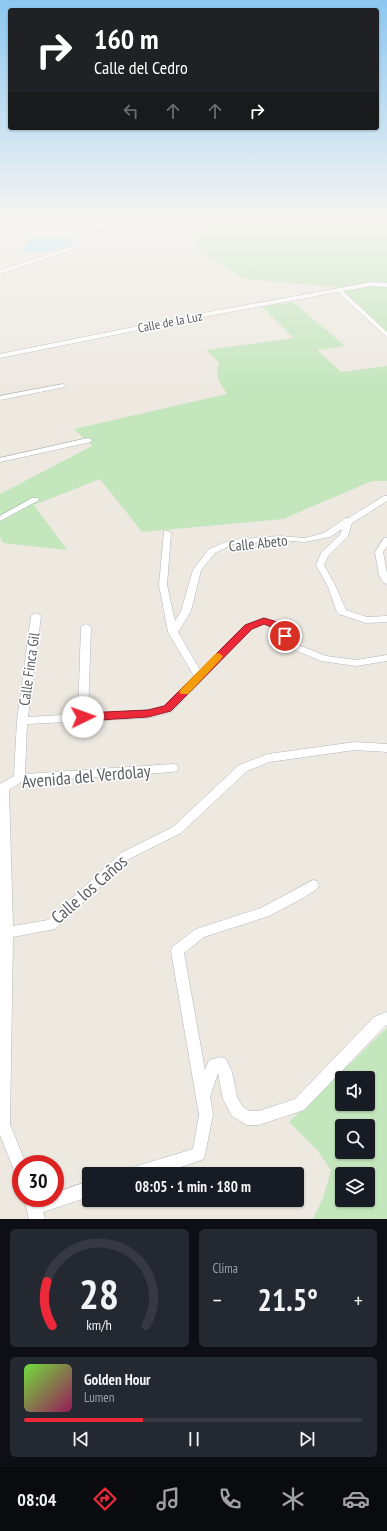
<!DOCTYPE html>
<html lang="es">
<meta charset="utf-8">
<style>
:root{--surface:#171b24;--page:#242831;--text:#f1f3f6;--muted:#9ea1a6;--line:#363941;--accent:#ec2938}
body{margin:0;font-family:"PT Sans Narrow",sans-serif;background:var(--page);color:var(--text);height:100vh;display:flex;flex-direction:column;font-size:15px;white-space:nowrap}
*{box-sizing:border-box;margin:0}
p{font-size:13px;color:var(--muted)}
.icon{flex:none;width:22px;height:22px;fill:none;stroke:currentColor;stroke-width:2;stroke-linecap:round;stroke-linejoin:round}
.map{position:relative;height:1219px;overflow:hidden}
.sheet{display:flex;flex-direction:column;gap:10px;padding:10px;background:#0d0f14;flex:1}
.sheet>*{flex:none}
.hud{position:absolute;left:8px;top:8px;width:371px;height:122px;border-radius:4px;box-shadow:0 1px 3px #0004;background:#202124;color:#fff;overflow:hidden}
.buttons{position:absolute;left:335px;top:1071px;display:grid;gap:8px}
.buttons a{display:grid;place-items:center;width:40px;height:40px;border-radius:4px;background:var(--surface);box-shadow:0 1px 3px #0004;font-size:20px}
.speed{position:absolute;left:12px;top:1155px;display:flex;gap:8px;font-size:20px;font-weight:700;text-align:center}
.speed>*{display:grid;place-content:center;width:52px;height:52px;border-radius:50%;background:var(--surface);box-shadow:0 1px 3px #0004;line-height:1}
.speed .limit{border:6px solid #d22;background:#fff;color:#111}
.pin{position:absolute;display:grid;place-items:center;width:34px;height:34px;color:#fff;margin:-17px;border:2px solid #fff;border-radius:50%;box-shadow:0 1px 4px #0007}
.me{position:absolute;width:44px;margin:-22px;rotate:87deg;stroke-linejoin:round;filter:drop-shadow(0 0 3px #0008)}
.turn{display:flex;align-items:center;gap:14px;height:84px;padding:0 20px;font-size:18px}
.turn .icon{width:52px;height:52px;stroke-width:2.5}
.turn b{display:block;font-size:28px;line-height:34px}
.lanes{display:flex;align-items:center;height:38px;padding:0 20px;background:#0003;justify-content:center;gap:20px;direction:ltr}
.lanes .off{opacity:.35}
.big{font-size:30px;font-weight:800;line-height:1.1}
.sheet .tile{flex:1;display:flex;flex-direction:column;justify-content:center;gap:6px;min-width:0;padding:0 14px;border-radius:6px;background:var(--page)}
.sheet .dial{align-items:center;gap:0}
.dial svg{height:104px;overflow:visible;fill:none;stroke:var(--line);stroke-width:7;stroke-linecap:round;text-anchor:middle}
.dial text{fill:var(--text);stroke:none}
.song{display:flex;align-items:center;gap:12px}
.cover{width:48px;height:48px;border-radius:6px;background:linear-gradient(135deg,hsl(100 70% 55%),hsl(330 70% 35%))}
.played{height:4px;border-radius:2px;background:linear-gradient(90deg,var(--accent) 35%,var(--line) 35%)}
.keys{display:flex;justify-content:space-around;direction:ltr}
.heat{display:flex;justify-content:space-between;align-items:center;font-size:22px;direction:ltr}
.sheet .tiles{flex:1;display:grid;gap:10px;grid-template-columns:1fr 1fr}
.tile:last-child{grid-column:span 2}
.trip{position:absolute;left:82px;top:1167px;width:222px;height:40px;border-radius:4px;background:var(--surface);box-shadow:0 1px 3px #0004;font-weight:800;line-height:40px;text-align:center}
.tabs{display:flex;height:64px;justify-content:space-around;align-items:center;background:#090b0e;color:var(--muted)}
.tabs .icon{width:28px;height:28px}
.tabs .current{color:var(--accent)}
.tabs b{font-size:18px;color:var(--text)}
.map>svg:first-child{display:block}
.green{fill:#c3e6bd;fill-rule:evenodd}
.water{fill:#a0e4ff}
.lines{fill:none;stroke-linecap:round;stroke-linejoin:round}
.street-casing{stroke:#b2b6b9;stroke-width:1}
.street{fill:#fff;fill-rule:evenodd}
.route{fill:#ec2938;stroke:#991b24}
.slow{fill:#f59e0b}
.labels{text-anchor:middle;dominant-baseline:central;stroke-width:3;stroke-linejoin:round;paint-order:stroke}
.far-street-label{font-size:13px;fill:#5a5f63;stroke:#fff}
.street-label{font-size:15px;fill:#5a5f63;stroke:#fff}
.near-street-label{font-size:18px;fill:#5a5f63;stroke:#fff}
</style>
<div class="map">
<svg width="387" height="1219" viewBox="0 0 387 1219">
<rect width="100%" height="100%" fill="#ede9e1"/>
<path class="green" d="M208,219H387V333L336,287L244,279L215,260L196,251V228Z
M293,302L345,346L317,350L341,372L387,366V481H372L283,519L142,532L100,479L34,505L67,550L3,543L0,537V494L92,446L74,429L227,394C219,381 215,379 219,363L207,350L294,338L262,307Z
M387,1028V1219H313L323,1198L331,1170L317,1150L289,1122ZM342,1078H368V1104H342ZM342,1126H368V1152H342ZM342,1174H368V1200H342Z"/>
<path class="water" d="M31,238H77L73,244L44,253L23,252Z"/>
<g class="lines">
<g class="street-casing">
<path id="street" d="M82,219C94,219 104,229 118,229C138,230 155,219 174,219L151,227L126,232L0,274V270L119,232C105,232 93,227 82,219Z
M372,282L387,283V287L372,286L343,291L387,332V337L338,292L203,317L0,358V354L203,313Z
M63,384L65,385V387L0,400V396Z
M88,438L92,440L91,442L0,462V458Z
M384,496H387V501L352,523L348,536L328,556L324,565L336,587L346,610L367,617L387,616V622L366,623L339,614L337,612L328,587L316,565L321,553L340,535L342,529L330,537L305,542L279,540L233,544L215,553L201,570L191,611L178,632L200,670L245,625L263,618L280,624L296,644L326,656L356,660L387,655V661L356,666L321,661L290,648L274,628L263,624L251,629L172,712L148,718L27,724L25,774L173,764L177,765L178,768L177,771L173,772L21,782L9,790L13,926L48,920L121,853L173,827L239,765L268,754L355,742L387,744V752L355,750L269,762L247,771L181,833L129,859L55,929L13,937L10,1124L26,1164H21V1178L16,1175L0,1135V784L14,776L17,721L31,616L36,613L41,616L28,717L78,714L81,627L86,624L91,627L88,714L148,710L165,706L194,676L168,632L159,585L164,531H167L171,533L167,585L175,621L181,611L193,570L209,549L231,540L279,536L305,538L324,533L346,518H349Z
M32,498H38L39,500L0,521V516Z
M384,538H387V546L383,552L387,573V584L384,583L379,575L375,552Z
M313,880L317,881L319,885L317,889L303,898L269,916L204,937L184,953L205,1070L209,1060L221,1057L226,1059L232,1072L237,1097L242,1106L249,1111H259L295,1099L374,1017L387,1012V1025L384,1027L304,1110L259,1125H247L232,1116L223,1099L218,1073L210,1097L213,1115L204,1159L160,1174H129L132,1169L137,1166L193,1149L199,1115L171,951L172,947L196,929L261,908Z
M89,1181V1197L43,1212L45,1219H29L24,1198H55V1193Z"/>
</g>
<use href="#street" class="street"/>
</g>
<linearGradient id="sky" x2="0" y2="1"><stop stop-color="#8bc7f1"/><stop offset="0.56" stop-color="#f7f5f2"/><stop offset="1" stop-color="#f7f5f2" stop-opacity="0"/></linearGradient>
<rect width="387" height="390" fill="url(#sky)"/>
<path class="route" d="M264,618L281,623L290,636L288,638H282L274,628L264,624L252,629L171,711L148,717L83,721L80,720L78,717L80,715L83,713L148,710L164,706L245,625Z"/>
<path class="slow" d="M218,653L223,656L221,659L188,694H181L179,692L181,689L215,654Z"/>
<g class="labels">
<g class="far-street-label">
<text transform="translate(170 322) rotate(-11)">Calle de la Luz</text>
</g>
<g class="street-label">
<text transform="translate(258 543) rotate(-6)">Calle Abeto</text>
<text transform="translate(29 669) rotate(-82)">Calle Finca Gil</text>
</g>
<g class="near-street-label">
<text transform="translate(86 776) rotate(-5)">Avenida del Verdolay</text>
<text transform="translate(89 889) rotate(-41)">Calle los Caños</text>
</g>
</g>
</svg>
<div class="buttons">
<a><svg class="icon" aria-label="sound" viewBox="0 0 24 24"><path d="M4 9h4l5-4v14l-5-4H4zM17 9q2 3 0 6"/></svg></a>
<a><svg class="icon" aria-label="search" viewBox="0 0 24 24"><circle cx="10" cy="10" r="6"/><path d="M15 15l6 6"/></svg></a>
<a><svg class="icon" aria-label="layers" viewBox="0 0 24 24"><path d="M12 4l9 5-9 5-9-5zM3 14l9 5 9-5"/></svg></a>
</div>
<div class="speed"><div class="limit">30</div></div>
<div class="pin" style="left:285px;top:636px;background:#d93025"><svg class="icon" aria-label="arrive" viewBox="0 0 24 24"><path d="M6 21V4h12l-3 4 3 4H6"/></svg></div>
<svg class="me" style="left:83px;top:717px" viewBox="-20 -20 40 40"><circle r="19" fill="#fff"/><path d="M0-13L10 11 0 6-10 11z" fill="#ec2938"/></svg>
<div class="trip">08:05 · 1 min · 180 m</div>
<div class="hud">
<div class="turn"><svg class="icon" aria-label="right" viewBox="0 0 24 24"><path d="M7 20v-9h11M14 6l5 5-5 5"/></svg><div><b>160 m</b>Calle del Cedro</div></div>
<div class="lanes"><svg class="icon off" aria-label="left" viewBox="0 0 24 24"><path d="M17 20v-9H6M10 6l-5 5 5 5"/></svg><svg class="icon off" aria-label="ahead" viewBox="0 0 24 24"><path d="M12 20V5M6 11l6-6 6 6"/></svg><svg class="icon off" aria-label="ahead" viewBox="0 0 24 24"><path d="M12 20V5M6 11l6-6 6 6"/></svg><svg class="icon" aria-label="right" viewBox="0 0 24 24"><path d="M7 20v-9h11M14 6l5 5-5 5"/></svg></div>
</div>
</div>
<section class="sheet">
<div class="tiles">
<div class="tile dial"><svg viewBox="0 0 100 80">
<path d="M14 69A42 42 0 1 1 86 69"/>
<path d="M14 69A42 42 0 0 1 10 35" stroke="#ec2938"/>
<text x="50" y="56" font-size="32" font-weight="700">28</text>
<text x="50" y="72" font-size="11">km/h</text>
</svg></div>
<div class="tile"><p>Clima</p>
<div class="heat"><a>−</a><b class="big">21.5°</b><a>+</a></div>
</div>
<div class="tile">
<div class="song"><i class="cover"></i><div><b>Golden Hour</b><p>Lumen</p></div></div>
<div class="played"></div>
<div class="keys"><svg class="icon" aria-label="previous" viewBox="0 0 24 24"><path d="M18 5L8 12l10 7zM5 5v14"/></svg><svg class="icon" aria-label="pause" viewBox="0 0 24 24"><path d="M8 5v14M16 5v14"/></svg><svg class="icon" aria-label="next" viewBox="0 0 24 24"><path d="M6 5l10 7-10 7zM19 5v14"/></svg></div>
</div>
</div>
</section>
<nav class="tabs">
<b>08:04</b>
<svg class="icon current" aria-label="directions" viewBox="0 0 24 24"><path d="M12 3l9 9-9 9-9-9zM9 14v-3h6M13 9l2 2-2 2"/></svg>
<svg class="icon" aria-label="music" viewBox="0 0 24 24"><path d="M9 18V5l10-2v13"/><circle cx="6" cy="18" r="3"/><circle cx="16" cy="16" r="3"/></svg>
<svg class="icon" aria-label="phone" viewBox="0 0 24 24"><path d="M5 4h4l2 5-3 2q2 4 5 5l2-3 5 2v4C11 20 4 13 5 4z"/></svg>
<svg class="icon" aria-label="climate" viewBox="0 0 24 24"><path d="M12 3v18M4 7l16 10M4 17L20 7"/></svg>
<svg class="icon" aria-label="car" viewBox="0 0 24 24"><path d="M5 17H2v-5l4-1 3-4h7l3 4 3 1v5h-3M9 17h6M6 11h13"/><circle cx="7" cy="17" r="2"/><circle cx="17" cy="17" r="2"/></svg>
</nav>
